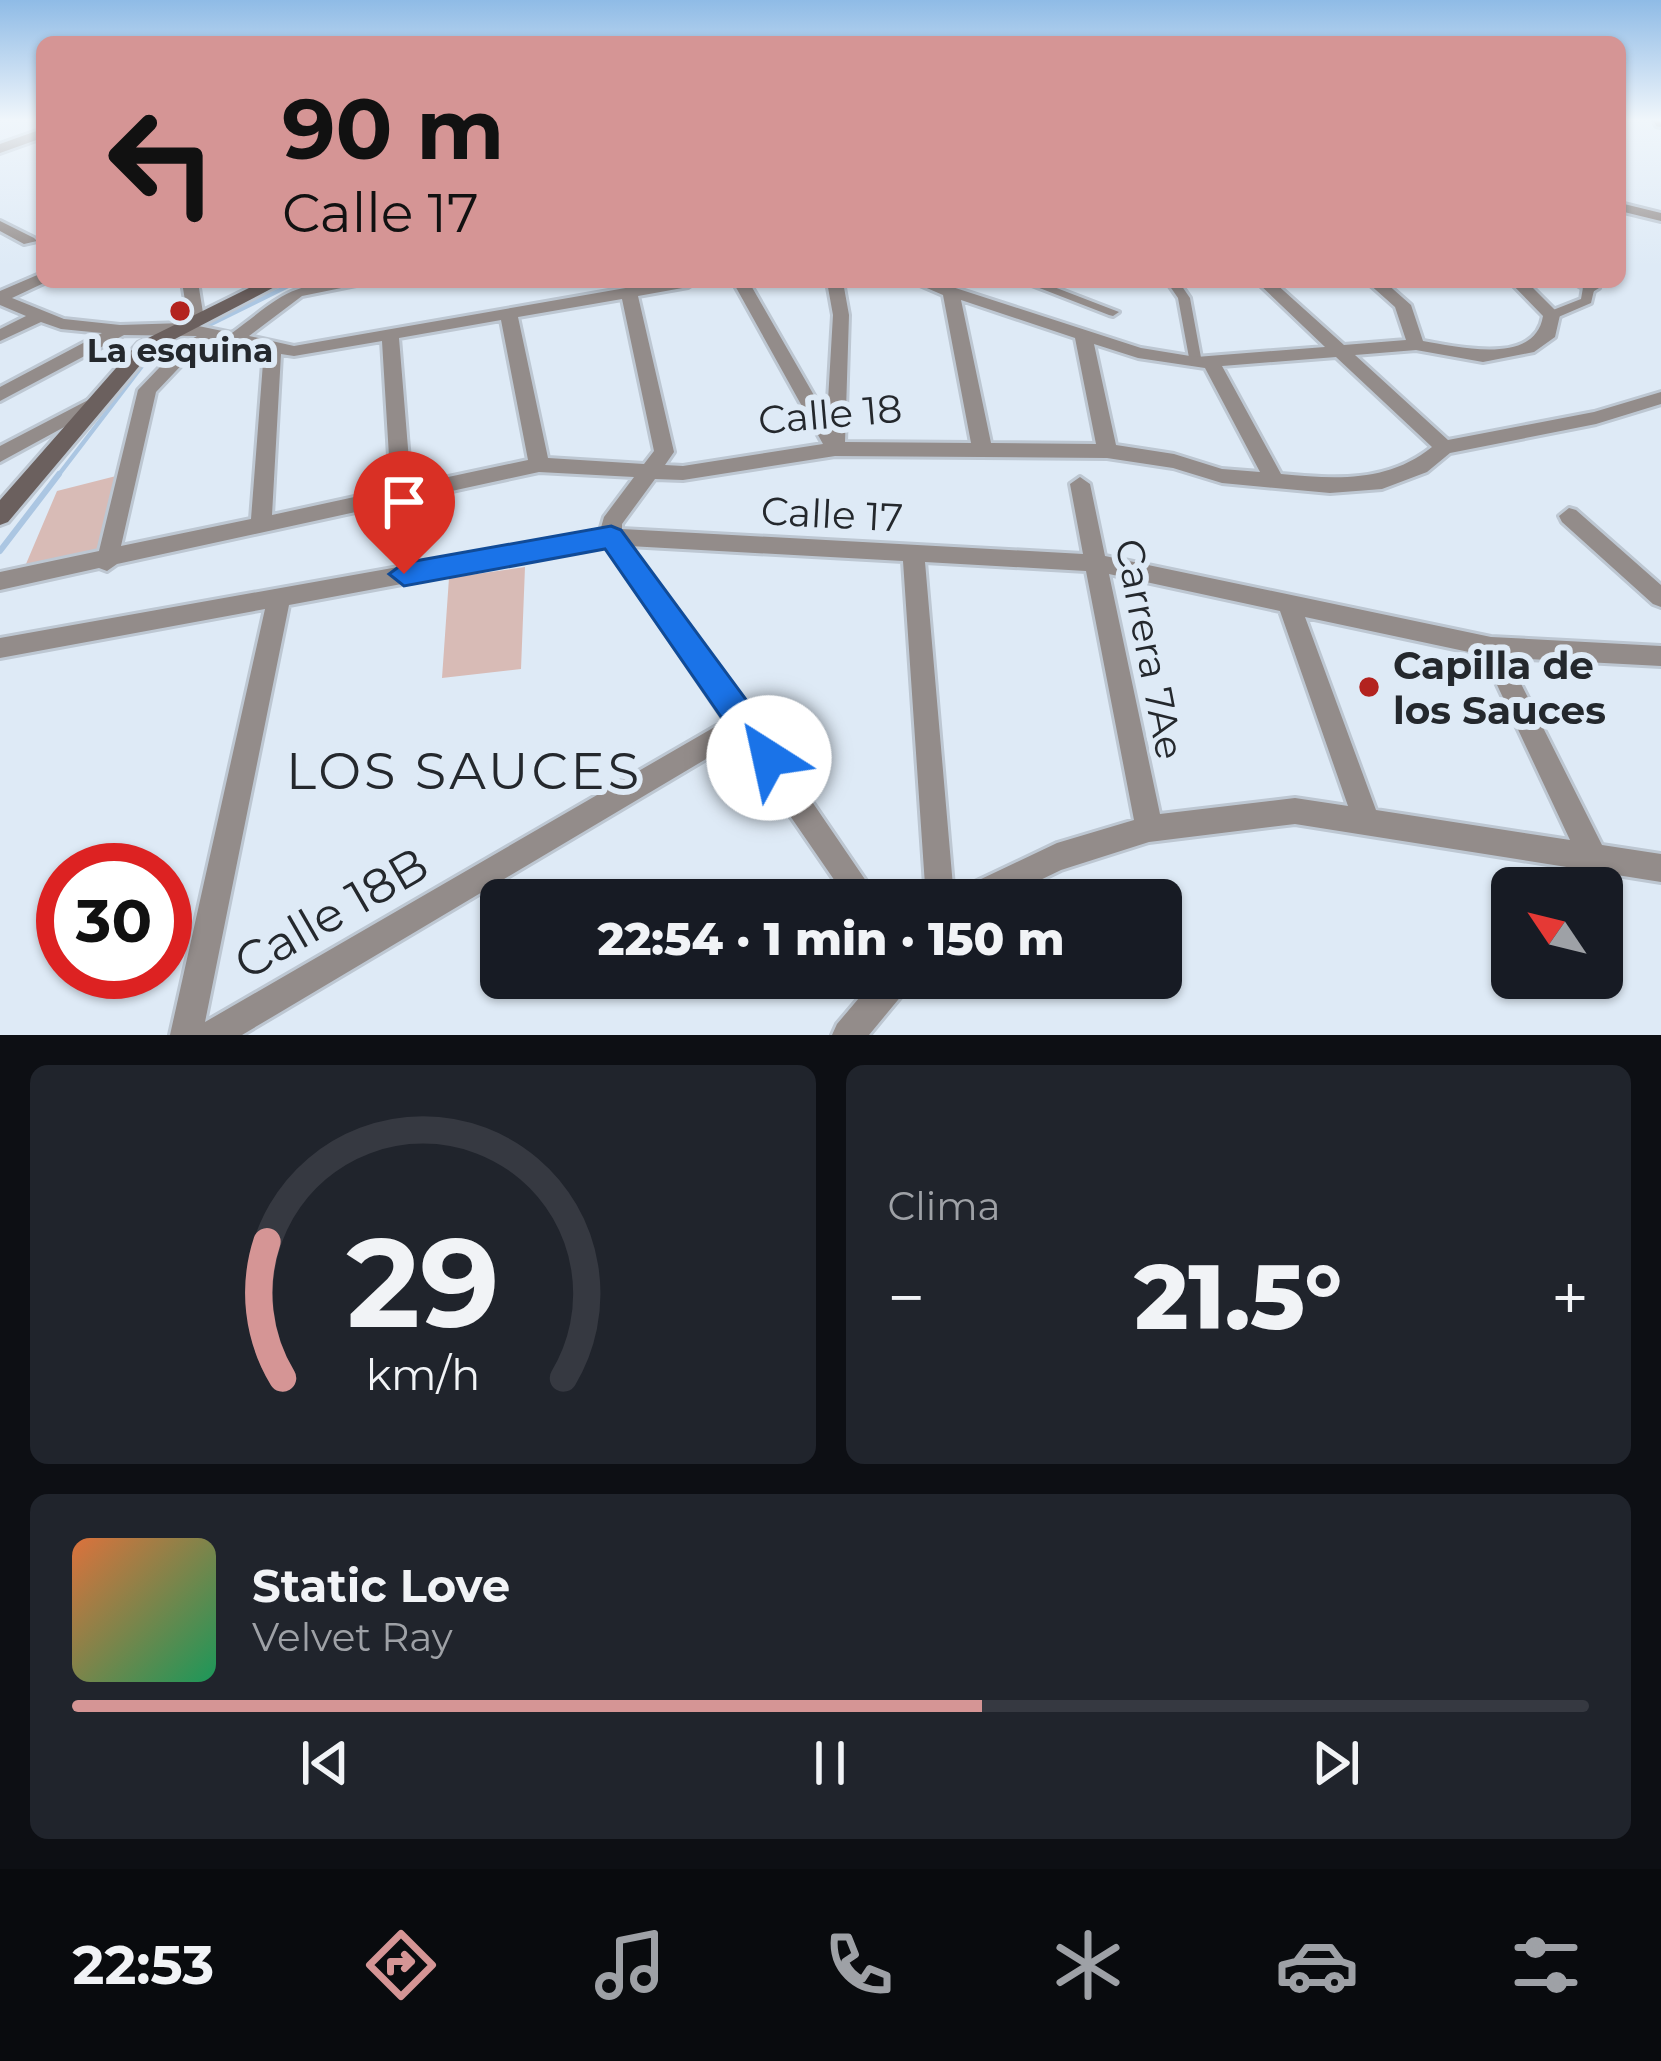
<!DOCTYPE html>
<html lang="es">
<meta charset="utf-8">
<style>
:root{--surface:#171b24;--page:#20242c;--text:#f1f3f6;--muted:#9ea1a6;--line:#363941;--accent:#d59595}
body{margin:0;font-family:Montserrat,sans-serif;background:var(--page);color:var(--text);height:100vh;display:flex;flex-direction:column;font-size:45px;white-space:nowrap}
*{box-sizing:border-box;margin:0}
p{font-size:39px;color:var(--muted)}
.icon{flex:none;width:66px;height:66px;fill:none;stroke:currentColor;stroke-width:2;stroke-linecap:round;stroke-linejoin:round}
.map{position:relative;height:1035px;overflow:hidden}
.drawer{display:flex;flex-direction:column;gap:30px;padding:30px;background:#0d0f14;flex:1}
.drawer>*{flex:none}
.guide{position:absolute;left:36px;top:36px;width:1590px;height:252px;border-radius:18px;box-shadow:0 3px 9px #0004;background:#d59595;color:#111;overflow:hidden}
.needle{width:78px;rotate:305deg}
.tools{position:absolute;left:1491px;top:867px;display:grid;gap:24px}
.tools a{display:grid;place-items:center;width:132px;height:132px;border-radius:18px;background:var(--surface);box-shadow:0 3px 9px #0004;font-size:60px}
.speed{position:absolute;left:36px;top:843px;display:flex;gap:24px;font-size:60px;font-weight:700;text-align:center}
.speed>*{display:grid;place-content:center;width:156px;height:156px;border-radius:50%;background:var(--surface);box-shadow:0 3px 9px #0004;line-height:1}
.speed .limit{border:18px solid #d22;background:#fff;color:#111}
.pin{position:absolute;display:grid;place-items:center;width:102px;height:102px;color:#fff;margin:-123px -51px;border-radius:50% 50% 50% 0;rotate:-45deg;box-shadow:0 0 12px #0007}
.pin .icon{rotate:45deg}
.me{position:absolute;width:132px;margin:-66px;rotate:325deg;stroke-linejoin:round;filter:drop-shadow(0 0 9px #0008)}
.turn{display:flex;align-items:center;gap:42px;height:252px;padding:0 48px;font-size:54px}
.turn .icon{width:156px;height:156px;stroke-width:2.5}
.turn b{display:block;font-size:84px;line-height:102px}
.big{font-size:90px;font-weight:800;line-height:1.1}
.drawer .card{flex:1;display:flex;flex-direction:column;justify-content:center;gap:18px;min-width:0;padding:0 42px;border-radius:18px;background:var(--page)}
.drawer .dial{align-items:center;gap:0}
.dial svg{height:312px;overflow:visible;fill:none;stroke:var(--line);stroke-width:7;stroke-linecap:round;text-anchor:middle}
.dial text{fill:var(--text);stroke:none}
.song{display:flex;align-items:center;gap:36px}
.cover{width:144px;height:144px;border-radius:18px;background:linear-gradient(135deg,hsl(20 70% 55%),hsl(150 70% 35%))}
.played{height:12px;border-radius:6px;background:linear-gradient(90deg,var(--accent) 60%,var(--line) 60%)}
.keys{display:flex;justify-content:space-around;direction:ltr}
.heat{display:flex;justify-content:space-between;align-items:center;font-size:66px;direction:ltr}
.drawer .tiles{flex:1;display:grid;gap:30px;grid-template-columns:1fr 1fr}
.card:last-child{grid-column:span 2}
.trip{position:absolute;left:480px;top:879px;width:702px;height:120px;border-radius:18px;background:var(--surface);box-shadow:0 3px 9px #0004;font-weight:800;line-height:120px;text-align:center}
.dock{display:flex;height:192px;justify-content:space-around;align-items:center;background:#090b0e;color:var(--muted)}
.dock .icon{width:84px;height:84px}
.dock .active{color:var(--accent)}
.dock b{font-size:54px;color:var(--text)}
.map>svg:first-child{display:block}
.green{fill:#d8bbb6}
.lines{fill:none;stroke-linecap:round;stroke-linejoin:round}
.stream-far1{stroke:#abc6e2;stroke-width:4.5}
.stream{stroke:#abc6e2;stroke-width:6}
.pedestrian-casing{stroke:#bdc7d2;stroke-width:6}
.minor-casing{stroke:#bdc7d2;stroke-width:6}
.secondary-casing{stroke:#bdc7d2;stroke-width:6}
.pedestrian{fill:#938c8a;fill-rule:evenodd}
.minor{fill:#938c8a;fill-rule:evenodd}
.secondary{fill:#6b605e;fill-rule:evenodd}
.route{fill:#1a73e8;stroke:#114b97;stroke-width:3}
.poi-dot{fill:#b3231f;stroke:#deeaf6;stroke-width:4.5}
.labels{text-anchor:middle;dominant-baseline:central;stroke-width:12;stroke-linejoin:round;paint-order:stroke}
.far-poi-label{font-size:33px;font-weight:bold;fill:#24282d;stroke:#deeaf6}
.street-label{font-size:39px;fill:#24282d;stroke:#deeaf6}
.poi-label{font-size:39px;font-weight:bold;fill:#24282d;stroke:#deeaf6;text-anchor:start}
.near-street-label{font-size:48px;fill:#24282d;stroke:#deeaf6}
.near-neighbourhood-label{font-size:51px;letter-spacing:3px;fill:#24282d;stroke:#deeaf6}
</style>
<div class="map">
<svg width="1661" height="1035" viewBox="0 0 1661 1035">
<rect width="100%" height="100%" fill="#deeaf6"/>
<path class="green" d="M120,475L96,559L23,571L57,491Z
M525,567L521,669L442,678L449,578Z"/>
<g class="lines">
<path class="stream-far1" d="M57,477L152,353L296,282"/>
<path class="stream" d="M0,551L59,474"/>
<g class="pedestrian-casing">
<path id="pedestrian" d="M1024,282H1041L1119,312L1113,316L1109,315Z
M1167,282H1179L1190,298L1202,363L1200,366H1192L1190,363L1178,298Z
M1584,282H1596L1591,303L1556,318H1548V312L1581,299Z"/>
</g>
<g class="minor-casing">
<path id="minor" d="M1654,121H1661V127L1656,126Z
M42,129V138L0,153V144Z
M1620,203L1661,213V221L1620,211Z
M0,221L34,238L37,241L24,244L0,231Z
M42,273V282H46L12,298L64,319L120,325L184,323L232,333C284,294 290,282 358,282L356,285L302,296L249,336L294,346L660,282H696L688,287L638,296L674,452L665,465L683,466L823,444L733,282H749L827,418L833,315L827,282H843L849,315L845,442L971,443L943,295L913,282H937L1141,348L1196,357L1325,347L1257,282H1274L1344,345L1406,340L1395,307L1367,282H1385L1411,305L1423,341C1459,347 1535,366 1543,316L1510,282H1527L1560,315L1555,337L1534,352L1483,362L1416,350L1355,355L1448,440L1594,412L1661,392V404L1596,424L1450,453L1427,472L1382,489L1330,493L1222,483L1173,468L1107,458L835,456L683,480L655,479L622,524V529L1083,554L1070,484L1080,477L1090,484L1105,556L1491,637L1661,646V666L1508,658L1602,845L1661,854V882L1295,824L1149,842L1061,870L999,900H926L903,561L629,546L753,715L879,900H848L738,740L242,1035H170L265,609L0,658V638L600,531L604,517L634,477L539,472L117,564L107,571L99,568L0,590V572L99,551L138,390L181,345L197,336L124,335L0,401V387L102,333L61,329L41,322L0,341V329L26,316L0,305V291ZM622,299L654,451L644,464L548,458L518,317ZM961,300L1075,338L1096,444L991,443ZM501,320L528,460L411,485L399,338ZM215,340L264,350L251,519L121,546L156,392L193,353ZM382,341L391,489L272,515L281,354L294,356ZM1094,344L1138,358L1205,368L1260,472L1222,469L1174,454L1116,445ZM1336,357L1432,447C1387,483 1336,479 1281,474L1222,366ZM606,546L725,721L205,1022L289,605ZM925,562L1086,571L1134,820L1057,843L958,890L954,898ZM1109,574L1280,611L1348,806L1295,798L1160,814ZM1305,617L1483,655L1570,840L1376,810Z
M182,282H198L204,319L202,323L196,324L188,319Z
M1572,282H1592L1599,288L1591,293Z
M94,397L101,399L103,403L101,407L0,462V446Z
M1569,508L1576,510L1661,585V607L1653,604L1562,522L1559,516Z
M876,978H911L907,989L869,1035H832L837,1024Z"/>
</g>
<g class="secondary-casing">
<path id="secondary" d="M261,282H284L152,351L8,522L0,525V500L138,343Z"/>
</g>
<use href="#pedestrian" class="pedestrian"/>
<use href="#minor" class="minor"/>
<use href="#secondary" class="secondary"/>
</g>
<linearGradient id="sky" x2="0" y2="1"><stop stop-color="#8fbbe6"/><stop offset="0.45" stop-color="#f0f6fb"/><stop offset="1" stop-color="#f0f6fb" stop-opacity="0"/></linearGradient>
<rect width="1661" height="266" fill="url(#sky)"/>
<path class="route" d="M611,526L621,530L781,747L786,758L781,769L769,774L757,769L605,549L404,586L389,574L404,563Z"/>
<g class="poi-dot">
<circle cx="180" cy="311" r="12"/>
<circle cx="1369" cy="687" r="12"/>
</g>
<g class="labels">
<g class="far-poi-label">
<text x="180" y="350">La esquina</text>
</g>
<g class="street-label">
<text transform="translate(830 414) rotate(-5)">Calle 18</text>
<text transform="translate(832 514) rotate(3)">Calle 17</text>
<text transform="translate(1150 649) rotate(79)">Carrera 7Ae</text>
</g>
<g class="poi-label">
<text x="1393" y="665">Capilla de<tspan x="1393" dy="45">los Sauces</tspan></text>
</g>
<g class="near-street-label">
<text transform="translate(331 913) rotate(-30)">Calle 18B</text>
</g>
<g class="near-neighbourhood-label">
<text x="464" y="771">LOS SAUCES</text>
</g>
</g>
</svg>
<div class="tools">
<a><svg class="needle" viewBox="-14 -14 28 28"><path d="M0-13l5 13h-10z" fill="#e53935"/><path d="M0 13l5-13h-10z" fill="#9ea1a6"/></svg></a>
</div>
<div class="speed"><div class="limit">30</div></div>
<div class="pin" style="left:404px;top:574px;background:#d93025"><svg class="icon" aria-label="arrive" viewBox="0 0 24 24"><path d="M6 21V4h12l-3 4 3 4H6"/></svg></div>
<svg class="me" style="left:769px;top:758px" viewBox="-20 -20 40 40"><circle r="19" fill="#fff"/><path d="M0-13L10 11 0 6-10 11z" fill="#1a73e8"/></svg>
<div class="trip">22:54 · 1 min · 150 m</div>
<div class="guide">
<div class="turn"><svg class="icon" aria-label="left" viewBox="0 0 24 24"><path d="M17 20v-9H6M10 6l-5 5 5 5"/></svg><div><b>90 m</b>Calle 17</div></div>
</div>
</div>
<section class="drawer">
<div class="tiles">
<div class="card dial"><svg viewBox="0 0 100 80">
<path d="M14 69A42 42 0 1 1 86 69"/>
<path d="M14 69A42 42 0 0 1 10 34" stroke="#d59595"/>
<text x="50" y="56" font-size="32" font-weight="700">29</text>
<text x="50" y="72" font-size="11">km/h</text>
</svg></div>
<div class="card"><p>Clima</p>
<div class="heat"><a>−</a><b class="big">21.5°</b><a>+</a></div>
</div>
<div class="card">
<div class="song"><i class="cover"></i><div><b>Static Love</b><p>Velvet Ray</p></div></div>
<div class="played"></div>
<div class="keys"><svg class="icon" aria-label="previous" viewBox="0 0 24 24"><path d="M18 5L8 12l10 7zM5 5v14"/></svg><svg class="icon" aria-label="pause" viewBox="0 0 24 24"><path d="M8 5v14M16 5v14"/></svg><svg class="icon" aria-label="next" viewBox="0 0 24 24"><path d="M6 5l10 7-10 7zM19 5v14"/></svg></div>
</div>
</div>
</section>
<nav class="dock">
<b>22:53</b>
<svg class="icon active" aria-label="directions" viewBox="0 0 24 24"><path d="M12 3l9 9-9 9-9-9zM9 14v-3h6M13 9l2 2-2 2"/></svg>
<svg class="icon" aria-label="music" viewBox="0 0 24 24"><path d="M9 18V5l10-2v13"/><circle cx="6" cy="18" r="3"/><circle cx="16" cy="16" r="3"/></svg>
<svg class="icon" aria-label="phone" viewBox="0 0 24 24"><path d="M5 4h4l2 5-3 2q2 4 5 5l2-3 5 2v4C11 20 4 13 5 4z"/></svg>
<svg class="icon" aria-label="climate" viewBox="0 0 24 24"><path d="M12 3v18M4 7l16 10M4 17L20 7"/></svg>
<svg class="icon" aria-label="car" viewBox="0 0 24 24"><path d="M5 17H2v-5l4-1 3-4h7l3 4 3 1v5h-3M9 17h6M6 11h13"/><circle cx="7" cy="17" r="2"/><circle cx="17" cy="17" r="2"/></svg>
<svg class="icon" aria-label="filters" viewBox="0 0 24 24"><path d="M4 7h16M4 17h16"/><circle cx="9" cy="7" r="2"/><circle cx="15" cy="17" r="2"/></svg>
</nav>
